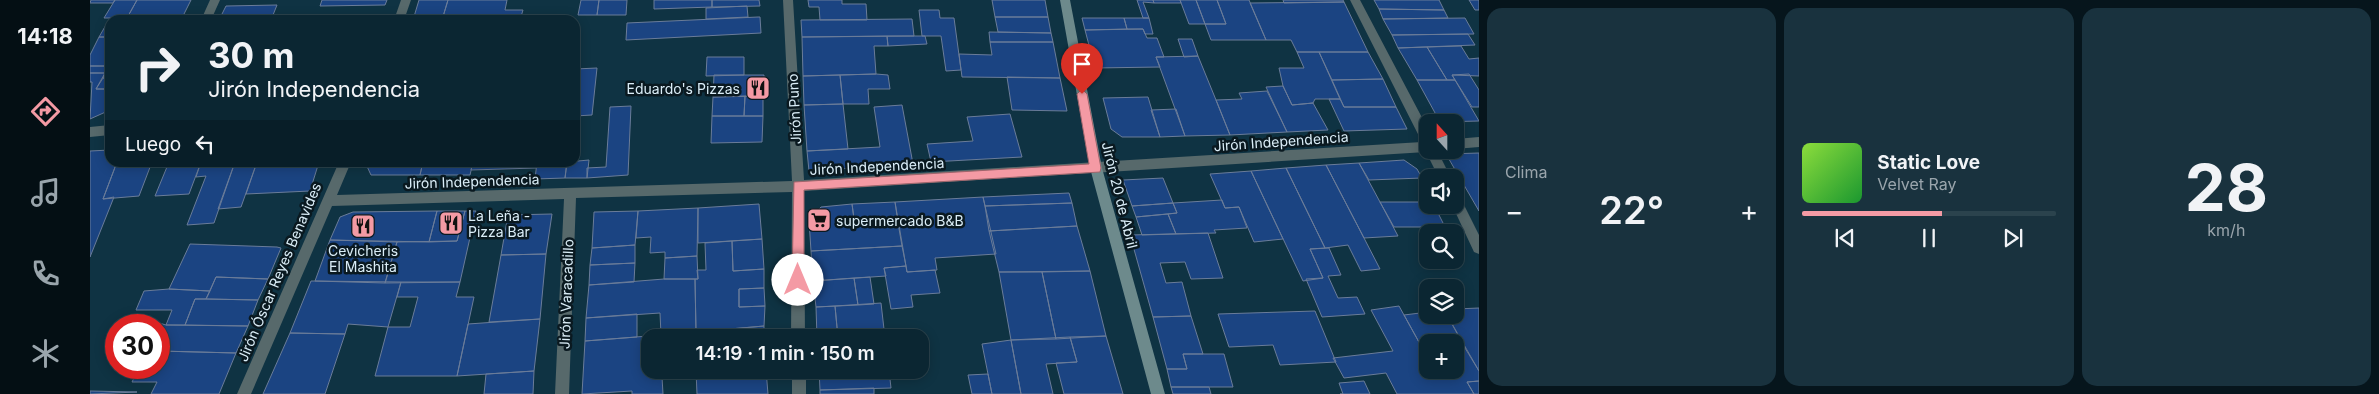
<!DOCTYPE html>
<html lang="es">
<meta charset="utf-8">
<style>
:root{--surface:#0b2632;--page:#19323e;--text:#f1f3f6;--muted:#9aa5ac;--line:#2b434d;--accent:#f49aa4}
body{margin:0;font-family:Inter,sans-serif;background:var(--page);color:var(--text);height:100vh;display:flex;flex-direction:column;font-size:19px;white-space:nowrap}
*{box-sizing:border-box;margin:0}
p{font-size:16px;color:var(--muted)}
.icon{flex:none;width:28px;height:28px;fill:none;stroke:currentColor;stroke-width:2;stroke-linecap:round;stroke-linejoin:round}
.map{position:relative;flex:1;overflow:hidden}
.side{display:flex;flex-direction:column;gap:8px;padding:8px;background:#06151c;width:900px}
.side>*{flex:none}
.guide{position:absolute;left:15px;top:15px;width:475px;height:152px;border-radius:15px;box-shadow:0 2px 12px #0003,0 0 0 1px var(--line);background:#0b2632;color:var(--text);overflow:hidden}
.needle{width:32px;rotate:339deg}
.buttons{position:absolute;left:1329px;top:114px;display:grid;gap:10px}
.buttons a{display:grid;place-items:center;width:45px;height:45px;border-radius:10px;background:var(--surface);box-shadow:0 2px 12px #0003,0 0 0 1px var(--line);font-size:25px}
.speed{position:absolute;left:15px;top:314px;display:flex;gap:10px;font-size:25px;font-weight:700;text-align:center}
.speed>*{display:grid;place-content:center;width:65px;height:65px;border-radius:50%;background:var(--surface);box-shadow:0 2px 12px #0003,0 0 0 1px var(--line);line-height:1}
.speed .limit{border:8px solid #d22;background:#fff;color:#111}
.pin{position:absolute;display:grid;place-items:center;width:42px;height:42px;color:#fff;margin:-51px -21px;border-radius:50% 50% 50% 0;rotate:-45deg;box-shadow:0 0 5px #0007}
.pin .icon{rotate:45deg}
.me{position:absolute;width:55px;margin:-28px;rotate:0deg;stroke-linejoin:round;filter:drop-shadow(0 0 4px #0008)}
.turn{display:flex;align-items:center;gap:18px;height:105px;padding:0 20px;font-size:22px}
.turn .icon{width:65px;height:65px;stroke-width:2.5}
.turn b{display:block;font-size:35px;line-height:42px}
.then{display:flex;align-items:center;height:48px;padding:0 20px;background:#0003;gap:10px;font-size:19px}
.big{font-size:38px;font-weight:600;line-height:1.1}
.side .tile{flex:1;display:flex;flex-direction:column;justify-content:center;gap:8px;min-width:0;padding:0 18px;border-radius:15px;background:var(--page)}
.side .dial{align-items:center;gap:0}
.dial b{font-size:65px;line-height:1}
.song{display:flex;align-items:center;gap:15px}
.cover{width:60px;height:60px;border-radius:8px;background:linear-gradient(135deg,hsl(90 70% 55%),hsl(130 70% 35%))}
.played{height:5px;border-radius:2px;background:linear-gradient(90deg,var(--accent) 55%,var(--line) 55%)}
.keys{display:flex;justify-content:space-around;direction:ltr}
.heat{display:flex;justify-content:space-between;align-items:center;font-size:28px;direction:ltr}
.side .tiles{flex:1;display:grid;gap:8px;grid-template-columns:repeat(3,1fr)}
.trip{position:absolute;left:551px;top:329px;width:288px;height:50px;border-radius:15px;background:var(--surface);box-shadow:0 2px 12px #0003,0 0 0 1px var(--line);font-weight:600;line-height:50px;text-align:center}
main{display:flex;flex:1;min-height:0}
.dock{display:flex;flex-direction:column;width:90px;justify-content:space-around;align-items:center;background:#040f14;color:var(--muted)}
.dock .icon{width:35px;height:35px}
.dock .selected{color:var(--accent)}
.dock b{font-size:22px;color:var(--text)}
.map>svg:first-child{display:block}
.building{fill:#1b4482;stroke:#6a7c99}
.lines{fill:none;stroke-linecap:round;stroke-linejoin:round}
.street{fill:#57696b;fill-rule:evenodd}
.secondary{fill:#6d8a8c;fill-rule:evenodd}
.route{fill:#f49aa4;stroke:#9f646b}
.labels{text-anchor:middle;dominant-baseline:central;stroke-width:5;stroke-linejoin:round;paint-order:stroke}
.poi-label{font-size:14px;fill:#daedf7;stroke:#0a1920;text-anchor:start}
.street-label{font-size:14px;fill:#daedf7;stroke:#0a1920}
</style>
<main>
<nav class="dock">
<b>14:18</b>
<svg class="icon selected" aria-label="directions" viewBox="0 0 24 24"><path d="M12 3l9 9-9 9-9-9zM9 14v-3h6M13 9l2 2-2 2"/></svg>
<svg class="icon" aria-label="music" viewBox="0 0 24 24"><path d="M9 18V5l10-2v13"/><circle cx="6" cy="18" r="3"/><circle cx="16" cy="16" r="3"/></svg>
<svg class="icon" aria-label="phone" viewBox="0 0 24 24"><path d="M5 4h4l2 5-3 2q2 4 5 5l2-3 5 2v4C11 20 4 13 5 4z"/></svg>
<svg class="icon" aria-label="climate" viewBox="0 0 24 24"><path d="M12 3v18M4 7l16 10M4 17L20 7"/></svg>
</nav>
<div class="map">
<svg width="1389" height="394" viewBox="0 0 1389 394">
<rect width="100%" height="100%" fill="#0f3343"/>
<path class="building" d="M1,0H25L23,3H0Z
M25,0H47L37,18H14Z
M47,0H101L93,16L37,18Z
M232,0H297L295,5L230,6Z
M329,0H358L352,20H323Z
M358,0H417L415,10H433L430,20H352Z
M491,0H509L507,15H488Z
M509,0H537L536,15H507Z
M564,0H622V7L564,9Z
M622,0H669L670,6L622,7Z
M718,0H752V4H776L777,20H730L729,7H719Z
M902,0H955L958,17H905Z
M1047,0H1063L1064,3L1053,2L1059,18H1053Z
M1063,0H1090L1091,3H1064Z
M1090,0H1106L1115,24H1099Z
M1106,0H1127L1136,24H1115Z
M1127,0H1159L1176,40H1121L1115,24H1136Z
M1193,0H1253L1254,2L1194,3Z
M1284,0H1349L1354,10L1289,9Z
M1379,0H1389V10H1385Z
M1254,2L1278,52H1207L1201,40H1176L1160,3Z
M187,5L181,20H129L136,6Z
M657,6L658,17L616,19V8Z
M1289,9L1354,10L1358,18L1293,19Z
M829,10H849L850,18H864L871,70L856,71L851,36H832Z
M93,16L91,20H36L37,18Z
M668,17H670L671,33L536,40L537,23Z
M905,17H958L961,33L908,32Z
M20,18H37L36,20H20V37H9Z
M992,18H1034L1037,29L995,30Z
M1034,18H1059L1063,34H1055L1053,29H1037Z
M1375,18L1384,34L1302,35L1293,19Z
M822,19L824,36L712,37L711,20Z
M1053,29L1057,38H1067L1074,57H1066L1070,67L1005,68L995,30Z
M899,32L961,33L963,42H900Z
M1378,34L1385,45L1308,48L1302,35Z
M797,36L798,46H784L786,74L713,76L712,37Z
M797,36H835L837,44L798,46Z
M9,37H20V66H0V55Z
M1088,39H1102L1108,56L1094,57Z
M900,42H963L970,78L872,77L869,54L902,55Z
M1371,46L1379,59L1389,58V76L1362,75L1365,80H1357L1337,47Z
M1337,47L1357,80H1327L1308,48Z
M1207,52H1229L1250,99H1225L1223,103L1202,105L1193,86L1189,68H1214Z
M1229,52H1278L1293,79L1242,80Z
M1108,56L1126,100L1140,135L1095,136L1066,57Z
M617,57H654V75L616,76Z
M0,66H20V78H13L15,73H0Z
M507,68L502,115L485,116V69Z
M0,73H15L6,89H20V110L0,119L2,82H0Z
M786,74L798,75L800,89H778L779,104H753L750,75Z
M1379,74L1389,90V107H1382L1362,75Z
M624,75H674L673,96L623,97Z
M750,75L753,104L714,105L713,76Z
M917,77L970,78L977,111L922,110Z
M13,78H20V89H6Z
M1293,79L1306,107H1254L1242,80Z
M1327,80H1365L1389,121L1350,122Z
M1193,86L1202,105L1223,103L1238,130L1197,132L1176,87Z
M1177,91L1197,132L1140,135L1126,100L1152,99L1149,93Z
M655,96L654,116H622L623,97Z
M655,96H673V116H654Z
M1058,97L1070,137H1032L1021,129L1013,98Z
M1239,99H1250L1254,107H1306L1317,129L1254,131Z
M753,104L758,149L717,151L714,105Z
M812,105L823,164L719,171L717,151L790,147L784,107Z
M541,106L538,175L497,178V168L516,167L520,107Z
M1086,109L1095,136L1070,137L1061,110Z
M920,114L932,157L841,162L837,144L883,141L877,117Z
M622,116H673L672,142L621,143Z
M20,150V162H27L13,199L24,197L0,257V151Z
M1389,153V211L1356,154Z
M499,160L497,178H475L477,162Z
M1314,160L1327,169L1332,178L1279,180L1269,163Z
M27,162H62L49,196L13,199Z
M79,162H111L99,194L65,196Z
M111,162H145L124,223L97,225L116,176L106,177Z
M145,162H167L151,207L128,209Z
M167,162H229L220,191L156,194Z
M275,162H333L330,175H281Z
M333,162H383L380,175H330Z
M383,162H447L446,168L381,170Z
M447,162H477L475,178L445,179Z
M1269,163L1290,202L1308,236L1274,238L1236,165Z
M1236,165L1274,238L1290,269L1271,271L1258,245L1235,248L1196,168Z
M1196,168L1235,248L1220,249L1233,278L1213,281L1161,171Z
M1161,171L1193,239L1164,242L1149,207L1135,208L1120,174Z
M1073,178L1083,203L1042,206L1033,180Z
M979,193L982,203L895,206L893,197Z
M893,197L906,254L845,258L847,270L817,272L805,202Z
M1132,200L1135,208L1149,207L1157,228L1124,230L1126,233L1086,234L1078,214L1087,213L1083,203Z
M805,202L808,223L765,226L762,204Z
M1290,202H1338V205H1344L1355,227H1304Z
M982,203L987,226L899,231L895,206Z
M1083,203L1087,213L1046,217L1042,206Z
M669,204L672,239L608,243V208Z
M762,204L765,226L808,223L812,246L721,251L719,220L731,207Z
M608,208L607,256L575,258V252L560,253L561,237L546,238L548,211Z
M347,211L339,242L240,240L250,217L263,212Z
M347,211H375L367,241L339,242Z
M375,211H386L370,282L295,283L307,242L367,241Z
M548,211L545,245L502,248L504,212Z
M462,214L456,254L411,255L418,215Z
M1078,214L1086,234L1052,235L1046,217Z
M987,226L1000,271L909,272L899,231Z
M1118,233L1133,278L1101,279L1095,262L1070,263L1076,283L1092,282L1101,316L1063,317L1040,235Z
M672,239L674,269L643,271L642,241Z
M240,240L307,242L295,283L225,281Z
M642,241L643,271L674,269V288L649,289V307L675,306L674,326L606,332L605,279H608L607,270H616L615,243Z
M100,244L187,247L191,248L178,279L126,277L120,291L79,289Z
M545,245V263L500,265L502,248Z
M812,246L816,266L794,268L796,276L723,281L721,251Z
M1239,248L1251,275L1238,276L1248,298L1267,297L1275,314L1232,317L1216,279L1233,278L1220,249Z
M456,254L450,319L399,322L411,255Z
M607,256L608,279H574L575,258Z
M545,263L544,282L499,285L500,265Z
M816,266L817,272L845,270L850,293L821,295L823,307L801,309L794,268Z
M1000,271L1016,336L966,339L952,272Z
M909,272H952L966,339L921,340Z
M126,277L178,279L168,300L116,299Z
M780,277L784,304L768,305L764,278Z
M764,278L768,305L726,307L723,281Z
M574,279H605L606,332L571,335L570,313L496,318L499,285Z
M221,281L311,282L298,327L258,324L255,334L200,333Z
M311,282H370L366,297H384L367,376H285L298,327H320L328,297H307Z
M674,288L675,306L649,307V289Z
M79,289L120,291L116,299H105L95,325H76L82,310H46L54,291Z
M105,299H116L168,300L158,326L95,325Z
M791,303L795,338H748L745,306Z
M745,306L748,338H727L726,307Z
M1309,306L1335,353H1338V370H1365V349L1375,348L1389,371V381L1377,382L1384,394H1307L1296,373L1254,378L1243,358L1303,351L1281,310Z
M1389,308V371L1357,315H1365V309Z
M1225,311L1246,362L1190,365L1183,345L1139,347L1128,314Z
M1338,312V315H1357L1375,348L1365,349V342H1338V353H1335L1314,315Z
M547,314V337L495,341L496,318Z
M1101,316L1113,354H1093L1097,369H1077L1063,317Z
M450,319L444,371L367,376L378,324Z
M69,323L76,325L158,326L146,353L69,351Z
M674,326V338H571V335Z
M200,333L255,334L235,394H173Z
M571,335V338H560V370H624L572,377L573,394H542V391L492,394L495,341Z
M1016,336L1033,394H974L966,363L987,362L980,337Z
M980,337L987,362L956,364L963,394H931L921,340Z
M921,340L931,394H902L892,344Z
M69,351L146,353L129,394H61L67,382H42L49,368H69Z
M1093,354H1134L1143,387H1081L1077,369H1097Z
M624,370H676L678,394H607L606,371Z
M729,370H799L801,388L730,390Z
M444,371L443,394H394L396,374Z
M898,374L902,394H882L878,375Z
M1274,381L1280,394H1250H1253L1249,383Z
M1389,381V394H1384L1377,382Z
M1081,387H1119L1121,394H1083Z
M784,388V394H730V390Z
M0,391L47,392L0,394Z"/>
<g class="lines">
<path class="street" d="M120,0H130L121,20H111Z
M311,0H321L314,20H304Z
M693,0H703L714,180L1332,142L1260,0H1270L1338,129V150H1347L1361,178H1349L1336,152L714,191L715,338H701L702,192L486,198L479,394H465L474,199L242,206L161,394H147L249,162H261L247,195L702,181Z
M20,125V135L0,137V127Z
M1389,137V147L1365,149V139Z
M1365,194L1369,195L1389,235V254L1384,252L1362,205H1365Z
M702,370H716V394H702Z"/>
<path class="secondary" d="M970,0H980L1012,168L1075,394H1061L1000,168Z"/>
</g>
<path class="route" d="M992,89L997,94L1011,168L1010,172L714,190V280L713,284H704L702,280L704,182L999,164L987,94Z"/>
<defs>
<g id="restaurant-square" transform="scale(1.25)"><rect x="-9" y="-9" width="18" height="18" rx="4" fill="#f49aa4" stroke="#0a1920"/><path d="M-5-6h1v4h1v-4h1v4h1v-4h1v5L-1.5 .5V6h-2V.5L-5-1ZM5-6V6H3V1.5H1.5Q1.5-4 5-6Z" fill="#111"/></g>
<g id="supermarket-square" transform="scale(1.25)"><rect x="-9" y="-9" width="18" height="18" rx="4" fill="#f49aa4" stroke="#0a1920"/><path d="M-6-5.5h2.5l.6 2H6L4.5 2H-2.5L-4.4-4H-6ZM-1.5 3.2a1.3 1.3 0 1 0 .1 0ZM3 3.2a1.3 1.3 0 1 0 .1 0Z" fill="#111"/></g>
</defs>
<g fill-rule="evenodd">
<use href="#restaurant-square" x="668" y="88"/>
<use href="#supermarket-square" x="729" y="220"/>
<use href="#restaurant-square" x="361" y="223"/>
<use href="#restaurant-square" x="273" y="226"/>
</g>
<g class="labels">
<g class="poi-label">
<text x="650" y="88" text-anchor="end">Eduardo's Pizzas</text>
<text x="378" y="215">La Leña -<tspan x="378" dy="16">Pizza Bar</tspan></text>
<text x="746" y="220">supermercado B&amp;B</text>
<text x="273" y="250" text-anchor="middle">Cevicheris<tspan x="273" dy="16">El Mashita</tspan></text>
</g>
<g class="street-label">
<text transform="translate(704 109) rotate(-93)">Jirón Puno</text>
<text transform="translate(1191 141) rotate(-4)">Jirón Independencia</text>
<text transform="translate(787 166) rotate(-3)">Jirón Independencia</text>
<text transform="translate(382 181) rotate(-2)">Jirón Independencia</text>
<text transform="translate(1030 195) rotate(76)">Jirón 20 de Abril</text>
<text transform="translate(189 272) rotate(-67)">Jirón Óscar Reyes Benavides</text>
<text transform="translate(476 294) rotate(-88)">Jirón Varacadillo</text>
</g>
</g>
</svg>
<div class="buttons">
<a><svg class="needle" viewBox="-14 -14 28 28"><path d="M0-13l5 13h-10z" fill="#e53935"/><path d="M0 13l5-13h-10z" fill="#9aa5ac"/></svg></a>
<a><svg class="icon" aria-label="sound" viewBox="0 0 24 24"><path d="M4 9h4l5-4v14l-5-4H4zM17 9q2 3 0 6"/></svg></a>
<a><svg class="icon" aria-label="search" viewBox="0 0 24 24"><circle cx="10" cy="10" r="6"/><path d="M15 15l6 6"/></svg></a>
<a><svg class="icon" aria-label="layers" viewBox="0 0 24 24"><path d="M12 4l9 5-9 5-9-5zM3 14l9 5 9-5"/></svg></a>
<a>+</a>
</div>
<div class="speed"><div class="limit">30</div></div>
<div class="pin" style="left:992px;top:94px;background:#d93025"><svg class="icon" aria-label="arrive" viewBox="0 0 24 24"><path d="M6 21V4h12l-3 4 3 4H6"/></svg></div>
<svg class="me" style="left:708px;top:280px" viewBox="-20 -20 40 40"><circle r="19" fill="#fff"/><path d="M0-13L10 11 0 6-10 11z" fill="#f49aa4"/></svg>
<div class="trip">14:19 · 1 min · 150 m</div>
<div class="guide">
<div class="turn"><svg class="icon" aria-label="right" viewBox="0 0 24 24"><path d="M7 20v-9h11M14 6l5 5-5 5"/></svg><div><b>30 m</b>Jirón Independencia</div></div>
<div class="then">Luego<svg class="icon" aria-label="left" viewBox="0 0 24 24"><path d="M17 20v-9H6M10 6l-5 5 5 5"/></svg></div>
</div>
</div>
<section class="side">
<div class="tiles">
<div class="tile"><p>Clima</p>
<div class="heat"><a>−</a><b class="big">22°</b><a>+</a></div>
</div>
<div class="tile">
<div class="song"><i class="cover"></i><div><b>Static Love</b><p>Velvet Ray</p></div></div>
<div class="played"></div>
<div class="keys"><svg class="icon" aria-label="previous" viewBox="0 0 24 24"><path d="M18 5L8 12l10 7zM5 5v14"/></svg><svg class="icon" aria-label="pause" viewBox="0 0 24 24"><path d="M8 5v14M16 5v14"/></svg><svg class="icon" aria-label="next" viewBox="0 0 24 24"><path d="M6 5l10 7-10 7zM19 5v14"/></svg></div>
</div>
<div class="tile dial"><b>28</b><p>km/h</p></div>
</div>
</section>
</main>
